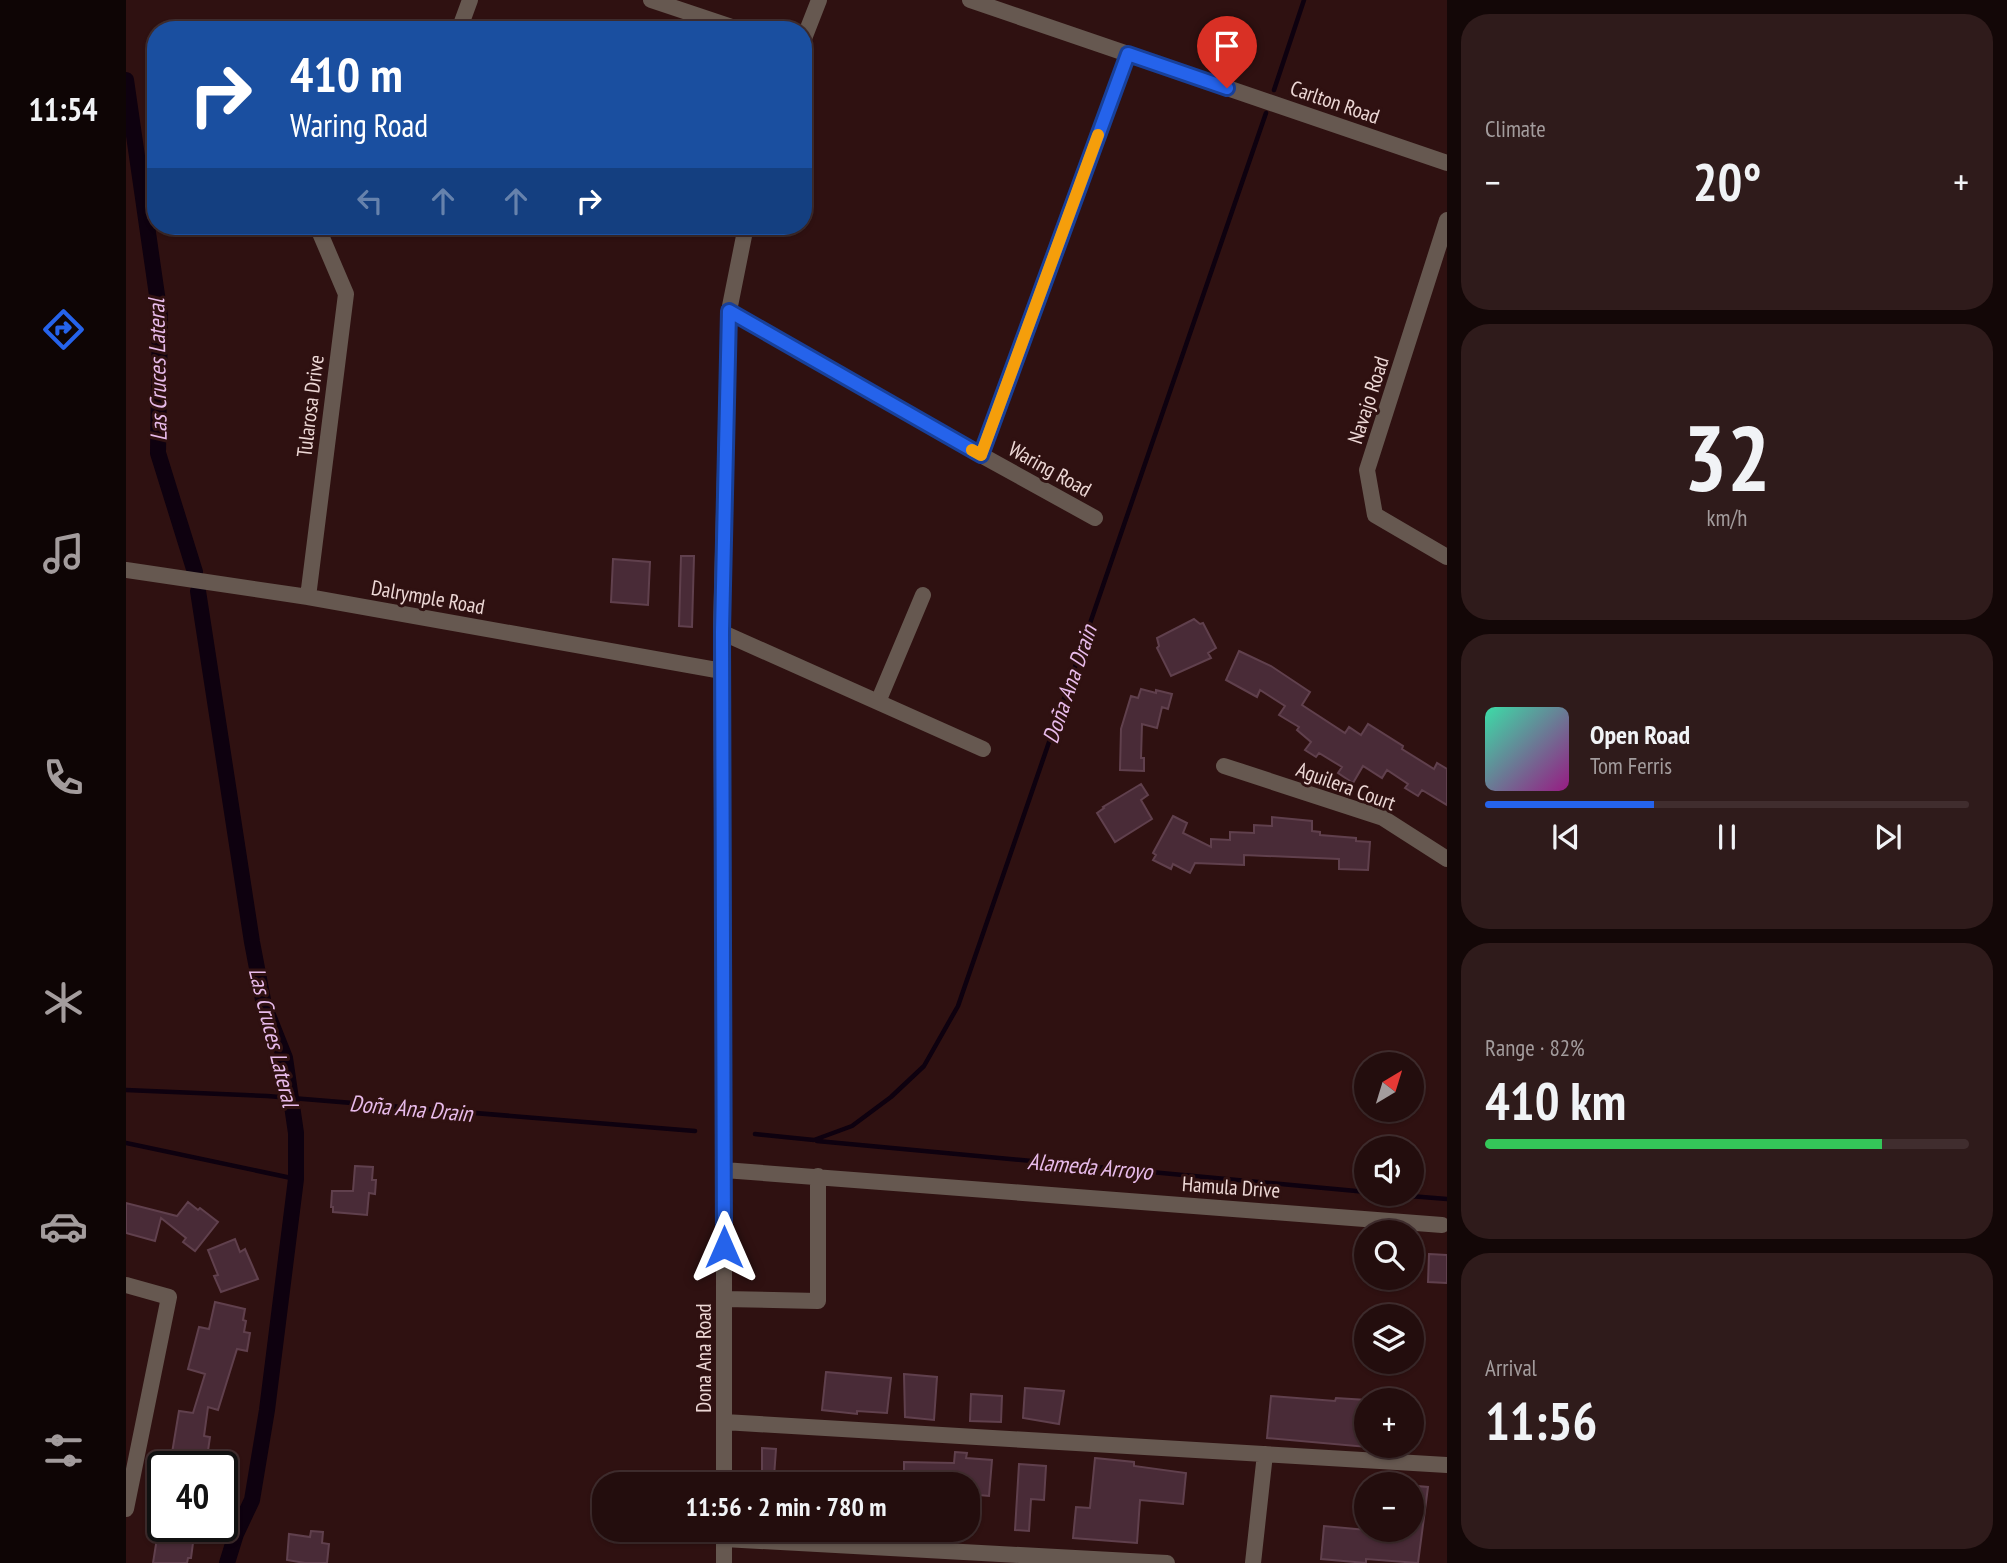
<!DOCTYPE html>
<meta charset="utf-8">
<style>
:root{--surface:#230d0d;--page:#2f1b1b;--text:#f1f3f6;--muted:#a39c9d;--line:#402d2e;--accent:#2563eb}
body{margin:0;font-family:"PT Sans Narrow",sans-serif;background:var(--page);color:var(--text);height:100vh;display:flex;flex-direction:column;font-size:26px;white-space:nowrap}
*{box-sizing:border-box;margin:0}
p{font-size:23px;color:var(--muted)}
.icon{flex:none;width:38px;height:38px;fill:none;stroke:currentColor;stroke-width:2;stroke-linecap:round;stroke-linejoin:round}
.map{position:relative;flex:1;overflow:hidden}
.panel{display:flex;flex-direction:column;gap:14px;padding:14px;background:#130707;width:560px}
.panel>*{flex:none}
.banner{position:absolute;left:21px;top:21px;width:665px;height:214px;border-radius:28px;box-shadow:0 2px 5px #0004,0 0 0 2px var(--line);background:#1a4fa0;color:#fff;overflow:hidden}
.needle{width:46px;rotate:38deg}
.tools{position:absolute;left:1228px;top:1052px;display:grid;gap:14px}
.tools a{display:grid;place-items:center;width:70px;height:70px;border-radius:50%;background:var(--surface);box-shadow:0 2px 5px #0004,0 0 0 2px var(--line);font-size:35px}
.speed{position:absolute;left:21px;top:1451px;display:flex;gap:14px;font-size:35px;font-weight:700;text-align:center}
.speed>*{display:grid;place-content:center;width:91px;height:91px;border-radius:50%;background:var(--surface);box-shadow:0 2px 5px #0004,0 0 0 2px var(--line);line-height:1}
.speed .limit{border:4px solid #111;border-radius:10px;background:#fff;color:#111}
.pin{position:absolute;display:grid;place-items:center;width:60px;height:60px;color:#fff;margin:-72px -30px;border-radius:50% 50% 50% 0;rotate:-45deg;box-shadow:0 0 7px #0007}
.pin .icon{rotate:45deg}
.me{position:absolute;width:77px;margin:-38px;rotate:0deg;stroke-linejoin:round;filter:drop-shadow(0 0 5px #0008)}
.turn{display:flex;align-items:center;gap:24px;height:147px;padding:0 28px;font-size:32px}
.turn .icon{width:91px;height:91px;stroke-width:2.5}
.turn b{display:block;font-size:49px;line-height:60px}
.lanes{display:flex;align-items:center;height:66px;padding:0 28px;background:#0003;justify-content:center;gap:35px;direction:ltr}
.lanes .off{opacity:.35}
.big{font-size:52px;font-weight:800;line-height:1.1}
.panel .widget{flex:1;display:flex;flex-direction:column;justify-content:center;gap:10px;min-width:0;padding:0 24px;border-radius:28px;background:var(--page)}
.panel .dial{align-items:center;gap:0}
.dial b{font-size:91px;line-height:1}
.song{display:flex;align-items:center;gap:21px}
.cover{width:84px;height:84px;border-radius:10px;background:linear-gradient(135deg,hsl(160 70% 55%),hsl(310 70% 35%))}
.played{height:7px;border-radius:4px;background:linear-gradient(90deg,var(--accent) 35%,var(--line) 35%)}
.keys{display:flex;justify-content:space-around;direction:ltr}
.heat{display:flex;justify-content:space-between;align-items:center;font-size:38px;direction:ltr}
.charge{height:10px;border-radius:5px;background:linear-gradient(90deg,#34c759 82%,var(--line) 0)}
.trip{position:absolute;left:466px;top:1472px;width:388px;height:70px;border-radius:28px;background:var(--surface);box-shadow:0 2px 5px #0004,0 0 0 2px var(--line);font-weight:800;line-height:70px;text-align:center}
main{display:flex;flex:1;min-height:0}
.tabs{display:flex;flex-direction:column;width:126px;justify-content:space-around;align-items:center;background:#0e0505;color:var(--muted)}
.tabs .icon{width:49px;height:49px}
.tabs .selected{color:var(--accent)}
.tabs b{font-size:32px;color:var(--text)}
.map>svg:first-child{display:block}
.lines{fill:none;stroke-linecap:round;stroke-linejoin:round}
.stream{stroke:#0e010f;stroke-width:4.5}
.canal{stroke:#0e010f;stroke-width:16}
.building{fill:#492b37;stroke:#60404d;stroke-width:2}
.minor{stroke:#665850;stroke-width:16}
.route-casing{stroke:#184099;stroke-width:18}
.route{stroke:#2563eb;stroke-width:12}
.slow{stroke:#f59e0b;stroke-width:12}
.labels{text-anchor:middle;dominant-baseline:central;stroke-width:6;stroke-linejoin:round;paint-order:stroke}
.street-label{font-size:21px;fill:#edd8d6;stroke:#2f1111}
.water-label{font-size:23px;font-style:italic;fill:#e8bbea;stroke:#2f1111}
</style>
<main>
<nav class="tabs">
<b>11:54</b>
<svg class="icon selected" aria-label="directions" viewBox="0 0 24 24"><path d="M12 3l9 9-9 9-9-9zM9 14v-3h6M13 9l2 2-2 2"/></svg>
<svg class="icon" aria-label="music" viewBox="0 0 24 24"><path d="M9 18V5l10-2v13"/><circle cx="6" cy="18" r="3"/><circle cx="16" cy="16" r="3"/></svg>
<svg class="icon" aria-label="phone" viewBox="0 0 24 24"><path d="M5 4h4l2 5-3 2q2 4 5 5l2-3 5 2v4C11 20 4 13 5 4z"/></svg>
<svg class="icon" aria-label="climate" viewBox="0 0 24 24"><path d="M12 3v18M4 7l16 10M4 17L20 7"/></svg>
<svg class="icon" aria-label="car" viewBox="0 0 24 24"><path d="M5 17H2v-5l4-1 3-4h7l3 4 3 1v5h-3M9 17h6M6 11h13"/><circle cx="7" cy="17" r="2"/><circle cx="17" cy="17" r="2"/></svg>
<svg class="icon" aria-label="filters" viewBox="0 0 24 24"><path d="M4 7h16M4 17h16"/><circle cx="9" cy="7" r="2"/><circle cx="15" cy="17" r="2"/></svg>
</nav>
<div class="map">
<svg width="1321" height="1563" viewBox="0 0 1321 1563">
<rect width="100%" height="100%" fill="#2f1111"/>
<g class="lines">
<path class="stream" d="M1148,90L1178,0
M0,1090L141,1096L569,1131
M629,1134L688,1140L726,1126L765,1097L798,1066L832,1006L1140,113
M691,1141L1241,1192
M0,1143L170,1179
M1259,1194L1321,1199"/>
<path class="canal" d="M0,80L34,316L32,453L69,572
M72,591L126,942L138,1005L159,1058L170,1133V1179L141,1410L126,1500L110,1534L101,1563"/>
</g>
<path class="building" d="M555,556H568L566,627L553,626Z
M487,559L524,562L522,605L485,602Z
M1068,619L1074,624L1077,623L1090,648L1082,653L1085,658L1045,676L1031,648L1033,646L1031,638Z
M1113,651L1145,666L1184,692L1176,705L1219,733L1223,727L1235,735L1242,724L1277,746L1276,749L1308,769L1311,763L1321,769V805L1296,790L1292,796L1279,788L1282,784L1261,770L1256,778L1237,766L1227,783L1212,773L1216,767L1193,753L1190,757L1179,750L1185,742L1171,730L1173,727L1153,715L1159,706L1134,690L1131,697L1100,680Z
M1015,689L1030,693V690L1046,694L1042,709L1036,707L1031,728L1016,724L1015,758H1018V771L994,770L995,729L1005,696L1012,698Z
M1015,784L1022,795L1015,800L1026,819L989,842L971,813L978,808L977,807Z
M1047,816L1061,823L1057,833L1085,847V839L1104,840V832L1128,833V825L1146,826V817L1186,821V831L1194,832V835L1230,838V841L1244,842L1242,870L1213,869V859L1118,855V865L1069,863L1064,873L1047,864L1045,869L1027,860L1030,855L1027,853Z
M229,1166L247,1167L246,1180H250L249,1194L243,1193L241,1215L207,1212V1207H205L206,1191H227Z
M62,1202L72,1210L74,1208L92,1222L69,1251L57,1242L60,1238L35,1218L29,1241L0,1233V1203L51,1216Z
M109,1239L114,1252L119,1249L132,1279L95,1292L88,1276L92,1275L82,1250Z
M1303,1254L1321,1255V1283L1302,1282Z
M89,1302L119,1309L117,1320L120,1321L118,1332L124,1333L121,1351L111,1349L92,1410L82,1407L78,1436L84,1437L80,1464L45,1459L53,1411L67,1413L79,1374L62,1369L73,1327L83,1329Z
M700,1372L765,1378L761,1413L731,1411V1414L696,1410Z
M778,1374L811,1377L808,1420L779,1417Z
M899,1388L938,1391L933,1424L897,1418Z
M845,1394L876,1396L875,1422L844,1421Z
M1145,1396L1209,1401L1210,1398L1241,1400V1447L1141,1438Z
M636,1448L650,1449L648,1477L636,1476Z
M829,1452L841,1453L840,1458L866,1460L863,1496L842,1494V1484H778V1462L828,1463Z
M969,1458L1008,1462V1466L1060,1473L1057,1504L1014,1500L1011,1543L947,1538L950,1507L964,1508Z
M893,1464L920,1466L918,1500L905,1499L903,1531L889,1530Z
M1291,1486L1302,1487L1292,1563L1240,1559V1563L1195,1559L1198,1526L1241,1530H1286V1490Z
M38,1526H62L61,1542L67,1543L65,1558H62L61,1563H27L31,1538L36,1539Z
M185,1531L197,1532L196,1543L203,1544L201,1563H179L161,1560L163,1534L184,1537Z"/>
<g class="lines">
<path class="minor" d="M525,0L615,30
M844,0L1321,163
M333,30L344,0
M677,41L693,0
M1321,220L1241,470L1249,515L1321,557
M603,311L855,455L969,518
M855,455L1002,54
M0,570L182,597L596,671
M182,597L220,294L191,226
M595,632L857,749
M752,702L797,595
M1098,766L1257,818L1321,859
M598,1170L1316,1225
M0,1285L43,1297L0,1509
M598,1299L692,1301V1176
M598,1422L1321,1465
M598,1484V1170L595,632L603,311L620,226
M598,1530V1563
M598,1539L1041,1563
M1127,1563L1139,1454"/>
</g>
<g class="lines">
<g class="route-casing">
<path id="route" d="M598,1247L596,632L603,311L855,455L1002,54L1101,88"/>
</g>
<use href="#route" class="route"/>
<path class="slow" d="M846,450L855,455L972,135"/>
</g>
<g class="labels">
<g class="street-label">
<text transform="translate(1209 102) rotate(19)">Carlton Road</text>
<text transform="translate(1242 400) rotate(-72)">Navajo Road</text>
<text transform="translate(184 406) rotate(-83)">Tularosa Drive</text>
<text transform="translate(924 469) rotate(29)">Waring Road</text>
<text transform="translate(302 597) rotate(10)">Dalrymple Road</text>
<text transform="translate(1220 786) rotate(20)">Aguilera Court</text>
<text transform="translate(1105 1187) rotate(4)">Hamula Drive</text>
<text transform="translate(577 1358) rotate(-90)">Dona Ana Road</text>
</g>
<g class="water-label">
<text transform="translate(31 370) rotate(-91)">Las Cruces Lateral</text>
<text transform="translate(943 684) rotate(-71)">Doña Ana Drain</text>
<text transform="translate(148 1037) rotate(76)">Las Cruces Lateral</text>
<text transform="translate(285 1108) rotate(5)">Doña Ana Drain</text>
<text transform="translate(964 1166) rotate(5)">Alameda Arroyo</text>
</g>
</g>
</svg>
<div class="tools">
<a><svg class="needle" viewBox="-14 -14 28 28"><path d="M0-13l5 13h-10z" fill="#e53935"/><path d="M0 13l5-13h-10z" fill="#a39c9d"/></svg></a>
<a><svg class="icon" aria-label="sound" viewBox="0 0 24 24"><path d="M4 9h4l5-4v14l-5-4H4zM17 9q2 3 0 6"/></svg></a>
<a><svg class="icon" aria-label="search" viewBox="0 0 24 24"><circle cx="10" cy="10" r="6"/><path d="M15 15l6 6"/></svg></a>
<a><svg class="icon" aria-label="layers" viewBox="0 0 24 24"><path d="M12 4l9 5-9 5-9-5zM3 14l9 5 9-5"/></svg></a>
<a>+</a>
<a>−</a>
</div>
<div class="speed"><div class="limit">40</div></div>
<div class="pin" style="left:1101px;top:88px;background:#d93025"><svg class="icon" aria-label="arrive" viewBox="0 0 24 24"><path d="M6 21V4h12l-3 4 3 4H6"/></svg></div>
<svg class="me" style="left:598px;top:1247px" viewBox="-20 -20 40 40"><path d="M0-17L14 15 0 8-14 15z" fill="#2563eb" stroke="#fff" stroke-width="4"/></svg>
<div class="trip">11:56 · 2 min · 780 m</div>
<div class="banner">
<div class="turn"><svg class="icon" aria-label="right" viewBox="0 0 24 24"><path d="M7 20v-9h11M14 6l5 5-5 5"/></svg><div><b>410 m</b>Waring Road</div></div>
<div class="lanes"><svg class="icon off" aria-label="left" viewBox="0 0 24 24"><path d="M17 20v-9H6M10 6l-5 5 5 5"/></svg><svg class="icon off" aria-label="ahead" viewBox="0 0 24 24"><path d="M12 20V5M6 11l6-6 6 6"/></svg><svg class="icon off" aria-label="ahead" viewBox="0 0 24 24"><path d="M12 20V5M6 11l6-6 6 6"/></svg><svg class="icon" aria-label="right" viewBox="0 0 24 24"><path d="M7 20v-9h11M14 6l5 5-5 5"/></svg></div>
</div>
</div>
<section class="panel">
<div class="widget"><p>Climate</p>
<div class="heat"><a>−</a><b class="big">20°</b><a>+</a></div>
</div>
<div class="widget dial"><b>32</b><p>km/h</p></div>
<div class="widget">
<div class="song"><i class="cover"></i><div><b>Open Road</b><p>Tom Ferris</p></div></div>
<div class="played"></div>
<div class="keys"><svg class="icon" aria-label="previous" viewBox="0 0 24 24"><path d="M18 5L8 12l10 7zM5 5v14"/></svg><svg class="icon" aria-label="pause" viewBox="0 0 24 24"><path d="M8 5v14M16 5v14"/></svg><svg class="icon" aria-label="next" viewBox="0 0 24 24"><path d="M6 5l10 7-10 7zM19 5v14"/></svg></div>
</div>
<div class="widget"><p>Range · 82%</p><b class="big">410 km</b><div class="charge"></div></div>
<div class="widget"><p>Arrival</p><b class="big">11:56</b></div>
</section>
</main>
